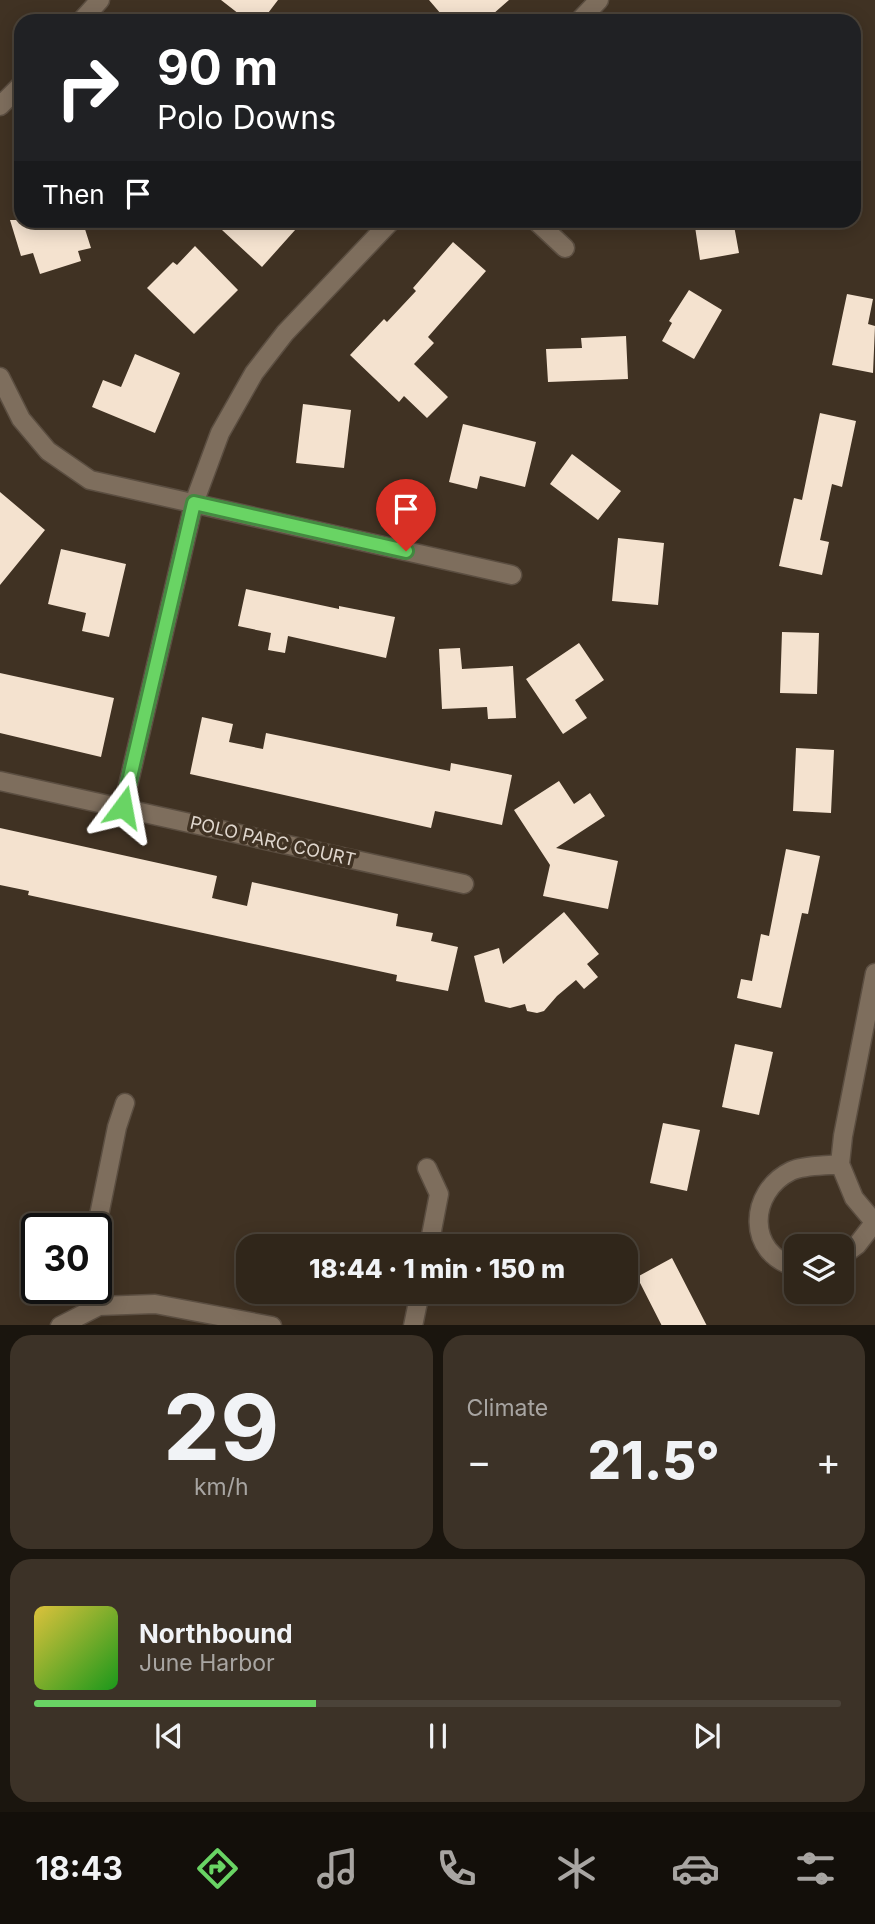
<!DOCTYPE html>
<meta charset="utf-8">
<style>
:root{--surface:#30261a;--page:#3c3227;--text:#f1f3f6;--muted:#a8a5a2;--line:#4b4339;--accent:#69d464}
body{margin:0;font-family:Inter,sans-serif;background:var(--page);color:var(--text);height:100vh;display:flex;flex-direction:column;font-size:26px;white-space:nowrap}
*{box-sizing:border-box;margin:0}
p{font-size:23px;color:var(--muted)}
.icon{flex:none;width:38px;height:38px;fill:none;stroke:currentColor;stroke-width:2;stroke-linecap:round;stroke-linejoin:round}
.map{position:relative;height:1325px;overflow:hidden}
.drawer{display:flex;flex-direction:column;gap:10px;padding:10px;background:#1a150e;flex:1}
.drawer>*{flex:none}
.hud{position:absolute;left:14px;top:14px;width:847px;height:214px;border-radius:21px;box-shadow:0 4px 18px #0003,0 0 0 2px var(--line);background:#202124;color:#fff;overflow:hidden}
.controls{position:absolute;left:784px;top:1234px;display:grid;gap:14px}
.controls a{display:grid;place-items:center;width:70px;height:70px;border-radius:14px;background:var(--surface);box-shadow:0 4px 18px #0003,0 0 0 2px var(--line);font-size:35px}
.speed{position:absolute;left:21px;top:1213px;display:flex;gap:14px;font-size:35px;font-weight:700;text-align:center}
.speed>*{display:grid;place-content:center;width:91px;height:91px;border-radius:50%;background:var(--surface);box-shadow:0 4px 18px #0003,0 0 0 2px var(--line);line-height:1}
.speed .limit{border:4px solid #111;border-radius:10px;background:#fff;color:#111}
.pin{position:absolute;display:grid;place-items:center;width:60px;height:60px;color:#fff;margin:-72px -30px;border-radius:50% 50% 50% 0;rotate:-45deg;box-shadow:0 0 7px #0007}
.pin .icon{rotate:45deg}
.me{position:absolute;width:77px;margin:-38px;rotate:13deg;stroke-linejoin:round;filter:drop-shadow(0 0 5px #0008)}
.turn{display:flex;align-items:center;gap:24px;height:147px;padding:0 28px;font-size:32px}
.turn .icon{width:91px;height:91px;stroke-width:2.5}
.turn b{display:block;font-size:49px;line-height:60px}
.then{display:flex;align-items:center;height:66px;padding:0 28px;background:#0003;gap:14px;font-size:26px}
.big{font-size:52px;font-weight:800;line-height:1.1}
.drawer .card{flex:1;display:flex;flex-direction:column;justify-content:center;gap:10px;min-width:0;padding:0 24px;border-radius:21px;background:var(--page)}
.drawer .dial{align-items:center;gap:0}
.dial b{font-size:91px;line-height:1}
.song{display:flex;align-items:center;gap:21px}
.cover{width:84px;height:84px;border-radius:10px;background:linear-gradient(135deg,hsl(50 70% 55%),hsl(120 70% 35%))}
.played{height:7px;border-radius:4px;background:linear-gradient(90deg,var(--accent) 35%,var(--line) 35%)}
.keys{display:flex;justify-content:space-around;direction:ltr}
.heat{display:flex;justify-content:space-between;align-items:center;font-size:38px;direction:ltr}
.drawer .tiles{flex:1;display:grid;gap:10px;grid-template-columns:1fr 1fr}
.card:last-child{grid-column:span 2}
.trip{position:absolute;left:236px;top:1234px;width:402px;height:70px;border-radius:21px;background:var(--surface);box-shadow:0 4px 18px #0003,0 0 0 2px var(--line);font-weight:800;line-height:70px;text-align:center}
.menu{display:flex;height:112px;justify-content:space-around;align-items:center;background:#130f0a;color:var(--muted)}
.menu .icon{width:49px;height:49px}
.menu .on{color:var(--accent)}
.menu b{font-size:32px;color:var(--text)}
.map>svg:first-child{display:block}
.building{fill:#f4e2cf}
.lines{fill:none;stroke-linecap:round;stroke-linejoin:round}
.minor-casing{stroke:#5b4e41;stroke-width:21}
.minor{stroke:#7e6e5d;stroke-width:18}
.route-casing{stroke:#448a41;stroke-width:18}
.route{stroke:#69d464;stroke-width:12}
.labels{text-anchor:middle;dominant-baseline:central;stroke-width:7;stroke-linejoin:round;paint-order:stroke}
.street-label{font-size:18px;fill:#dfd6cd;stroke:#403223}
</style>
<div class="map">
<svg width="875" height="1326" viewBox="0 0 875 1326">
<rect width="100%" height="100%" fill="#403223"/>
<path class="building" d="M221,0H278L262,21H248Z
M429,0H509L485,21H447Z
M10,220H69L72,230L84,226L91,248L78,251L81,261L40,274L33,253L21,256Z
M231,220H304L262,267L222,230Z
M694,220H733L739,253L700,260Z
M453,242L486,271L428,337L434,343L414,364L448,397L427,418L404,396L399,402L350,355L384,319L387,322L416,291L413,288Z
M195,246L238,290L194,334L147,288L173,262L177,265Z
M689,290L722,310L694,359L662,341L672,323L669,321Z
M847,294L873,299L868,324L875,326L873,373L832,365Z
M626,336L628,379L548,382L546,349L582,348L581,338Z
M135,354L180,373L155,433L92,407L103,380L121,387Z
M303,404L351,410L344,468L296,463Z
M820,413L856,421L842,487L832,484L820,540L829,542L822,575L779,566L794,498L802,500Z
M463,424L536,442L525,487L480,476L477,489L449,482Z
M572,454L621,491L598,520L550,484Z
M0,492L45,530L0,585Z
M618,538L664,543L658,605L612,601Z
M61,549L126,564L109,637L82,631L86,613L48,604Z
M246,589L339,609V606L395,617L386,658L288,636L285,653L268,650L271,633L238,626Z
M782,632L819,633L817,694L780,693Z
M579,643L604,680L575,700L587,718L563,734L526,679Z
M460,648L462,669L513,666L516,718L488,719L487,707L442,709L439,649Z
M0,673L114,698L101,757L0,733Z
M202,717L233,724L229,742L263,749L266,733L450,771L451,763L512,775L502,825L435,811L431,828L190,774Z
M796,748L834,750L831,813L793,811Z
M559,781L574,804L590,793L605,816L556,848L618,861L608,909L543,896L550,865L514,810Z
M0,828L217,876L212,898L247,906L252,882L398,914L396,926L433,933L431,941L458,947L448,991L396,981L397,975L28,895L29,891L0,885Z
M786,849L820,856L808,914L802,913L781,1008L737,998L741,979L752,981L761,934L769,936Z
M564,912L599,954L587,964L598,977L584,989L576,980L557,996L544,1011L537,1013L527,1011L525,1004L510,1008L485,1002L474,956L499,948L503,964Z
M735,1044L773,1052L759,1115L722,1107Z
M663,1123L700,1130L687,1191L650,1183Z
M672,1258L707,1326H662L637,1277Z"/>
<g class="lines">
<g class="minor-casing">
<path id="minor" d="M81,21L100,0
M579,21L599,0
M0,106L21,85
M535,220L565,248
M0,377L21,419L48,451L90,480L512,575
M0,781L464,884
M123,807L194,503L220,433L254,373L285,333L392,220
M875,973L843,1136L840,1164L854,1198L875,1223
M427,1168L439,1194L429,1246
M96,1230L117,1127L125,1103
M842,1256L857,1245L874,1223
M796,1267C746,1254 748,1192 791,1171C804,1165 825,1166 840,1164
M95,1288L99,1306
M60,1326L99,1306L155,1304L272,1326
M413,1326L420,1292"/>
</g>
<use href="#minor" class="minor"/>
</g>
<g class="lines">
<g class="route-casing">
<path id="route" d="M123,807L194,503L406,551"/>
</g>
<use href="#route" class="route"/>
</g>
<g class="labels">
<g class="street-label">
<text transform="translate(273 841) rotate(13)">POLO PARC COURT</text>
</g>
</g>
</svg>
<div class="controls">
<a><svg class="icon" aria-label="layers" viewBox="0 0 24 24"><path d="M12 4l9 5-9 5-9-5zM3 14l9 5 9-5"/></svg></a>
</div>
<div class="speed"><div class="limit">30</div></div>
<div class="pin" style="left:406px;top:551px;background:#d93025"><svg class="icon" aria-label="arrive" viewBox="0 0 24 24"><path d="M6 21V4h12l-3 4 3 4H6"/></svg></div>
<svg class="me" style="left:123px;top:807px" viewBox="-20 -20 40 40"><path d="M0-17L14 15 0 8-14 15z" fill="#69d464" stroke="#fff" stroke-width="4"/></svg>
<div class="trip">18:44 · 1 min · 150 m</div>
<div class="hud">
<div class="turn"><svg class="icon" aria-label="right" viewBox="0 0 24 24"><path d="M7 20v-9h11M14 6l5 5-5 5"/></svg><div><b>90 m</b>Polo Downs</div></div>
<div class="then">Then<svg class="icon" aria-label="arrive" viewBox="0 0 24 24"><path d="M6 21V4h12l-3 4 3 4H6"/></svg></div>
</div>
</div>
<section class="drawer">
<div class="tiles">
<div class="card dial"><b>29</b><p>km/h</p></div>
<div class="card"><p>Climate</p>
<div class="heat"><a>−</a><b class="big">21.5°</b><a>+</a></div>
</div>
<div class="card">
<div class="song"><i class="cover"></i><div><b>Northbound</b><p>June Harbor</p></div></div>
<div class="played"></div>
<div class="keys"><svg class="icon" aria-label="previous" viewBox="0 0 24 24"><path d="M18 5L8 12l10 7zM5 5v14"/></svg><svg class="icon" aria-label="pause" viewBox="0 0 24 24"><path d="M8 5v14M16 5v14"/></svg><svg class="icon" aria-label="next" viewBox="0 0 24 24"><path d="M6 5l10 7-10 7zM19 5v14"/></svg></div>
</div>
</div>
</section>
<nav class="menu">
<b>18:43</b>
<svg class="icon on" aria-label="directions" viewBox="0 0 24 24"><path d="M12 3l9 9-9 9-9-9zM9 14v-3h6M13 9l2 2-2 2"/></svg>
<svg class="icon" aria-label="music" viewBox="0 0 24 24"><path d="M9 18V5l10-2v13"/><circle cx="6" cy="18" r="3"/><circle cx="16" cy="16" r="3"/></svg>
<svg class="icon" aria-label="phone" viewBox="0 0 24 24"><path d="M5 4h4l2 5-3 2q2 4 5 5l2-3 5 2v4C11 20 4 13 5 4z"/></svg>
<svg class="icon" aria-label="climate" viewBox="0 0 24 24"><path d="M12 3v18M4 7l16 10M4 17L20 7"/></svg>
<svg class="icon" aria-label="car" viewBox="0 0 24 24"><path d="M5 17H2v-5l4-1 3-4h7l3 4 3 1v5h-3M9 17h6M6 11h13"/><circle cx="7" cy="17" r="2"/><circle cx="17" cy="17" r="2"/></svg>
<svg class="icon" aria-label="filters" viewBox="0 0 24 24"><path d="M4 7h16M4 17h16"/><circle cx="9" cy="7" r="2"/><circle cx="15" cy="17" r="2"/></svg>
</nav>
